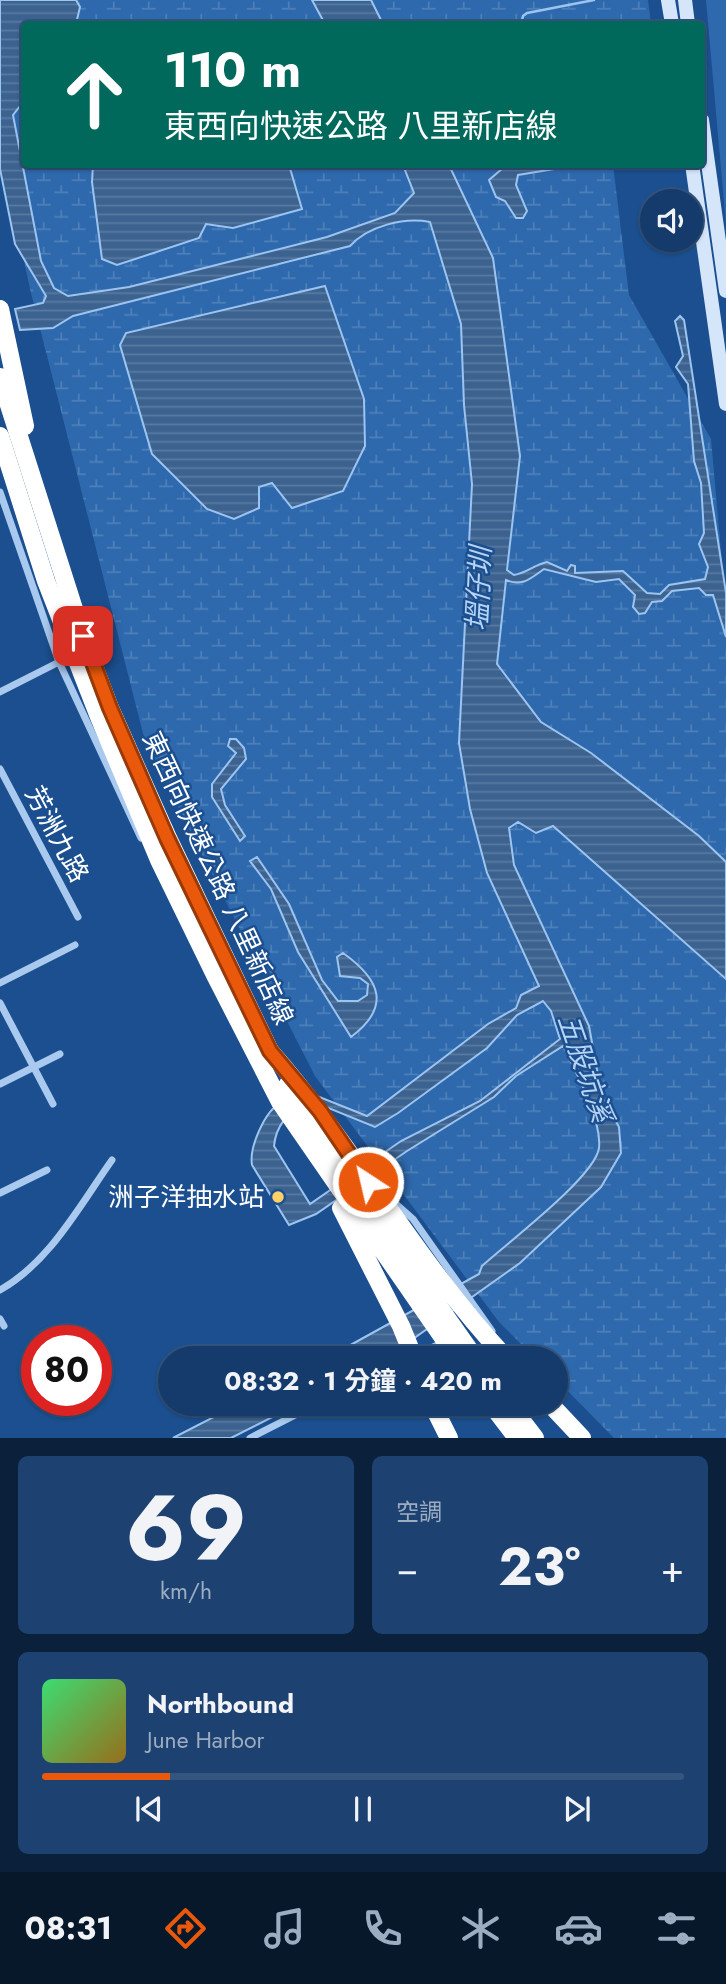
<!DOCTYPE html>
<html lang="zh-TW">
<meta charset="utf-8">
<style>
:root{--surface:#143b6b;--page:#1d4271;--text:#f1f3f6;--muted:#9dadc1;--line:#33557e;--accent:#ea580c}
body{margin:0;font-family:Jost,"Noto Sans TC",sans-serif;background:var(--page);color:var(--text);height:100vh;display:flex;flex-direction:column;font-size:26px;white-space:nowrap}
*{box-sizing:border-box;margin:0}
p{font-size:23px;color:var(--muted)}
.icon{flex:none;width:38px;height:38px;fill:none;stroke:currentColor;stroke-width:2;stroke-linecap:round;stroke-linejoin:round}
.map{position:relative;height:1438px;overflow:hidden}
.side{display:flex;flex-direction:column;gap:18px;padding:18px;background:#0b203b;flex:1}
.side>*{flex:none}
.banner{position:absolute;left:21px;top:21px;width:684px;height:147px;border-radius:7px;box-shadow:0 2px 5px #0004,0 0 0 2px var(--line);background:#00695c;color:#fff;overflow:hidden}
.buttons{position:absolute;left:640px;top:189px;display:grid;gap:14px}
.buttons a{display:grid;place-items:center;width:63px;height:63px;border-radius:50%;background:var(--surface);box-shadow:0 2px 5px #0004,0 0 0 2px var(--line);font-size:35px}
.speed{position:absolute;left:21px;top:1325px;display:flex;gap:14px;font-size:35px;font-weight:700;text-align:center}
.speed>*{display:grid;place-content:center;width:91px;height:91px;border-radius:50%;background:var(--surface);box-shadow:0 2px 5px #0004,0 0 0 2px var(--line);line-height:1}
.speed .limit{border:10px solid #d22;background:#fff;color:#111}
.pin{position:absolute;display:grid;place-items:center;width:60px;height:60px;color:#fff;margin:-30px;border-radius:14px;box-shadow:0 4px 10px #0006}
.me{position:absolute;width:77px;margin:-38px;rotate:325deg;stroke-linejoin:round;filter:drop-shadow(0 0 5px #0008)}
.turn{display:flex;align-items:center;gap:24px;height:147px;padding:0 28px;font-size:32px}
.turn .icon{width:91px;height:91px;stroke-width:2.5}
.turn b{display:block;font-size:49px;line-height:60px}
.big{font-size:52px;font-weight:700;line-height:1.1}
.side .card{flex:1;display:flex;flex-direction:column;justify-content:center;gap:10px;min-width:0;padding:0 24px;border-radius:10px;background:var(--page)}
.side .dial{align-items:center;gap:0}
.dial b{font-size:91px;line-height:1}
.song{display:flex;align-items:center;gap:21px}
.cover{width:84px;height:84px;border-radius:10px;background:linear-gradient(135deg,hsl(140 70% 55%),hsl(40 70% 35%))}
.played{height:7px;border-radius:4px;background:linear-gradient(90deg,var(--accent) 20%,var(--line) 20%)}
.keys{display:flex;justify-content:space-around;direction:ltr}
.heat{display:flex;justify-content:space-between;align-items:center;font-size:38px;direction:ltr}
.side .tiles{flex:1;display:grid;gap:18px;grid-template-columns:1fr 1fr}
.card:last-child{grid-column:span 2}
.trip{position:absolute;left:158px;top:1346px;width:410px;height:70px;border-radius:35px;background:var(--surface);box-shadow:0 2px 5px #0004,0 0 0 2px var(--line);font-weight:700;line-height:70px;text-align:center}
.tabs{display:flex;height:112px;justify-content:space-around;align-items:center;background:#08182b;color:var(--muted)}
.tabs .icon{width:49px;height:49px}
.tabs .selected{color:var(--accent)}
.tabs b{font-size:32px;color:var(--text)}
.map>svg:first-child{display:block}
.wetland{fill:url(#wetland-marsh)}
.pitch{fill:#2e69ad}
.water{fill:url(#water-rules);stroke:#9cc4f0;stroke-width:2;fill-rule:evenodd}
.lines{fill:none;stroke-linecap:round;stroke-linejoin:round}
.stream{stroke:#9cc4f0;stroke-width:2.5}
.street{stroke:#a9c9ee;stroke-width:7}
.secondary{stroke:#d6e6fa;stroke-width:14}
.highway{stroke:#fff;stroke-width:18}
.highway-bridge{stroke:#fff;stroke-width:18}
.route-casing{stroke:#983908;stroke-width:18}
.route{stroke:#ea580c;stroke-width:12}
.poi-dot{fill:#ffd166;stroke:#1b4f8f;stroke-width:2.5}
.labels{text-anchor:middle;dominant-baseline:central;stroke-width:5;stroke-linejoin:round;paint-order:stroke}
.street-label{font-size:26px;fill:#fff;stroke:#1b4f8f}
.poi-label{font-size:26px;fill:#fff;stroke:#1b4f8f;text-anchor:end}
.water-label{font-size:28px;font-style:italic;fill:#b5d3f5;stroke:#1b4f8f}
</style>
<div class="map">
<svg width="726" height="1438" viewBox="0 0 726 1438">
<defs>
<pattern id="wetland-marsh" width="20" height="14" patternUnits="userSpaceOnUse" patternTransform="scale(1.75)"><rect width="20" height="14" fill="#2e69ad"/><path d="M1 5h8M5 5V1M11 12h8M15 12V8" fill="none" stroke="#4d80b9"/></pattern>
<pattern id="water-rules" width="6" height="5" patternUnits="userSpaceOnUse" patternTransform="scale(1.75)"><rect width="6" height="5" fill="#3c6290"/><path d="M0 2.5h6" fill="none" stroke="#597aa1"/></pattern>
</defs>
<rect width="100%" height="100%" fill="#1b4f8f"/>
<path class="wetland" d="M0,0H648L651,24H24V164L613,165L629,295L711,439L726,608V1438H614L555,1378V1358H535L499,1322L315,1076L146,745L30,289L0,146Z"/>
<path class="pitch" d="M706,0H726V225Z"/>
<path class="water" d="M0,0H76L80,7L76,24H24V101L13,115L41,261L54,288L68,296L129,287L327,237L395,213L414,193L403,165H449L493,258L520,456L507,570L514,575C527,573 534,565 547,562L567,571L571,565L575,566V573L623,571L647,593L660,594L669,585L705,579L708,567L699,544L704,533L701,483L694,461L688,384L676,367L683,356L675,321L680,316L684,320L726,593V637L713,595H706L699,588L672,591L662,601L652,602L645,613L639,614L633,607L635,595L619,579L596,582L544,569C530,579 522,587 506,580L497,664L541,722L591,753L699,836L726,862V979L553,826L536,833L518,822L509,828L514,865L589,1026L602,1097L619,1127L621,1153L601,1187L520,1263L389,1356L327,1358L479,1274L482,1266C507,1243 595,1177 599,1148C602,1120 576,1072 563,1046L516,1076L494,1097L407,1151L316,1214L289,1225L252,1165C249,1148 264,1112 281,1102C289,1098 298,1095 307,1092L367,1116L488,1024L516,1008L521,995L539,986L487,873L470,809L459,743L472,484L464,405L461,324L430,222C404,217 368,226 350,246L73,316L53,328L20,330L15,309L43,303L46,296L15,244L0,169ZM543,1001L551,1011L560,1039L480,1101L401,1141L310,1204L274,1146C276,1124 290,1110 309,1100L375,1127L398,1113L487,1048L517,1015Z
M312,0H371L383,24H325Z
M516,164H573V166L518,175L516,185L527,211L523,218H516L505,201L496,197L489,180L503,168Z
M93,165H289L302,209L233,228L206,224L199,238L117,265L102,259L92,182Z
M325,286L364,399L365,446L343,491L292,508L272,483L259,487V508L234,519L207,509L152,454L120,345L126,333Z
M230,739H236L244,748L246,759L221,789L225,805L245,836L240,841L212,797V784L236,753L228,746Z
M257,857L289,904L322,980L338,1001H358L367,995L368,984L360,978L340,976L337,957L343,953C381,980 391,1007 351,1037L298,952L271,889L250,861Z
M239,1404H298L231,1438H173Z"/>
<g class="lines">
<path class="stream" d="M521,24L523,16L527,13L594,0"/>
<path class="street" d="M0,492L59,662L141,838
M0,692L59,662
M0,769L78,917
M0,983L75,945
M0,1003L53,1104
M0,1084L60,1054
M0,1193L47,1170
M386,1195L413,1219L492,1331
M0,1290C50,1262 80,1205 112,1160
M0,1319L4,1326
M414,1356L444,1342
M485,1358L498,1348
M250,1438L317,1404"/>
<path class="secondary" d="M668,0L672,24
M685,0L688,24
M702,120L726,291
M692,164L726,404"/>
<path class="highway" d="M0,309L25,426
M0,377L83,637L110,708L168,838L270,1051
M432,1404L449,1438
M491,1404L517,1438
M509,1404L535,1438
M550,1404L582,1438"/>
<path class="highway-bridge" d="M0,436L46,581L99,717L159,860L215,975L280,1102L457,1358
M270,1051C355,1148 417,1263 506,1358
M288,1084L306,1118L475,1358
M341,1208L401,1326L414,1358"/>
</g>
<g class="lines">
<g class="route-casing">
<path id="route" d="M83,636L110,708L167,838L270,1051L320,1111L368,1182"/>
</g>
<use href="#route" class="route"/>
</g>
<circle class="poi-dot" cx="278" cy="1197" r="7"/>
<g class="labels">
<g class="street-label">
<text transform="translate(57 834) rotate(62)">芳洲九路</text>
<text transform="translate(218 878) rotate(65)">東西向快速公路 八里新店線</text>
</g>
<g class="poi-label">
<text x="264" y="1197">洲子洋抽水站</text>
</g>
<g class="water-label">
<text transform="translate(479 589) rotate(-87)">塭仔圳</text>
<text transform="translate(585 1068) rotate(71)">五股坑溪</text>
</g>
</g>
</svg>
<div class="buttons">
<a><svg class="icon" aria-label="sound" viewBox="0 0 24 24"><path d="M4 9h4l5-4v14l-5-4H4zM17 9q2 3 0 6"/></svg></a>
</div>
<div class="speed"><div class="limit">80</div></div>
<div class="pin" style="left:83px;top:636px;background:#d93025"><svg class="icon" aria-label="arrive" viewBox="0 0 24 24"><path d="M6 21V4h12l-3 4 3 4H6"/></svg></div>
<svg class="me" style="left:368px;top:1182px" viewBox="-20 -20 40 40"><circle r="17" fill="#ea580c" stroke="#fff" stroke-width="3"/><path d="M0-11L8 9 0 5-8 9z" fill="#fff"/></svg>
<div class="trip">08:32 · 1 分鐘 · 420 m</div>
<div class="banner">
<div class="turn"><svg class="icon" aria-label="ahead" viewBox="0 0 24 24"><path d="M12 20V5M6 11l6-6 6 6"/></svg><div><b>110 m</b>東西向快速公路 八里新店線</div></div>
</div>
</div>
<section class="side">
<div class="tiles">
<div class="card dial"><b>69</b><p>km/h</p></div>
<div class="card"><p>空調</p>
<div class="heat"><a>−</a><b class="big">23°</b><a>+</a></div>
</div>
<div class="card">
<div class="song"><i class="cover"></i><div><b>Northbound</b><p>June Harbor</p></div></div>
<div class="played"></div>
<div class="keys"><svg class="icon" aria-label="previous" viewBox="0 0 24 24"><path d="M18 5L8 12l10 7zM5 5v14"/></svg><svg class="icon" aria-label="pause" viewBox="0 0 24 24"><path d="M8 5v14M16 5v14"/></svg><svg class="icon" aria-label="next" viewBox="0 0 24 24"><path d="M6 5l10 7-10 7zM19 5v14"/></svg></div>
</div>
</div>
</section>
<nav class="tabs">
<b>08:31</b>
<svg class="icon selected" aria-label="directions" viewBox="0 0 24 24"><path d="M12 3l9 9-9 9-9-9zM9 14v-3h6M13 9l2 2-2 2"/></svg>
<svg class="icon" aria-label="music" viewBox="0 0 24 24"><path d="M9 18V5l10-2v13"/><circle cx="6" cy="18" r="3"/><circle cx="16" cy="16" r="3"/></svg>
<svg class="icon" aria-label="phone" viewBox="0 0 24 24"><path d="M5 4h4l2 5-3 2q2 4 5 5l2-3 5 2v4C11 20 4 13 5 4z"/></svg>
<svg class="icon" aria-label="climate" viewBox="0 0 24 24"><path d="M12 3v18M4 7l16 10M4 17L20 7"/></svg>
<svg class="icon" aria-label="car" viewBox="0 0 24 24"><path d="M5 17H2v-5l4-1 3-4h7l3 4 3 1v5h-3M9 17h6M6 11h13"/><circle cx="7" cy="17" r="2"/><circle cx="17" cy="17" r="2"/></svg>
<svg class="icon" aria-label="filters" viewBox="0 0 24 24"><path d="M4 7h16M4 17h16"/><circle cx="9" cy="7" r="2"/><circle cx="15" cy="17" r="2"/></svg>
</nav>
